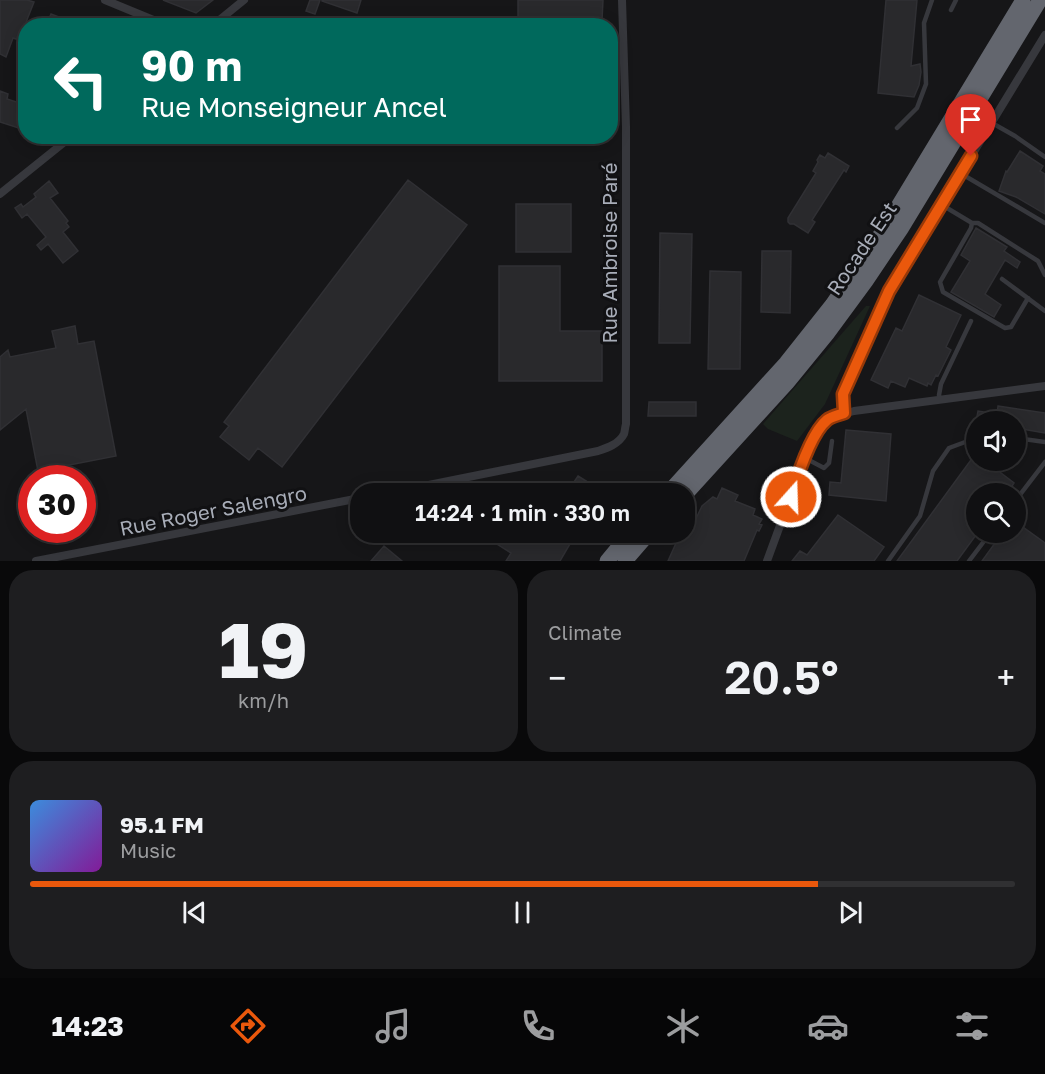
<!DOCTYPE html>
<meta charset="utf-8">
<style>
:root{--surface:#101012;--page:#1e1e20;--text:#f1f3f6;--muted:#9c9d9f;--line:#303032;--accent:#ea580c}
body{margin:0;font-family:"Golos Text",sans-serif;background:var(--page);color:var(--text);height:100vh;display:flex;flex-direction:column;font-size:22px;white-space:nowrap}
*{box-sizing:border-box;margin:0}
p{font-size:20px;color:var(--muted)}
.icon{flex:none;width:33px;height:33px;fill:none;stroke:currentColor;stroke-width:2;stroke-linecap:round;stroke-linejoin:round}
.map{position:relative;height:561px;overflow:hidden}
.side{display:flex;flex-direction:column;gap:9px;padding:9px;background:#09090a;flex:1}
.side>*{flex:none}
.hud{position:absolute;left:18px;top:18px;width:600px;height:126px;border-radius:24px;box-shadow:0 3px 15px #0003,0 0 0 2px var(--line);background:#00695c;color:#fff;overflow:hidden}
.fabs{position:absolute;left:966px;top:411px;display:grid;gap:12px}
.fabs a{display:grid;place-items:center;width:60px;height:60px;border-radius:50%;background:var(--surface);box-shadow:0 3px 15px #0003,0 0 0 2px var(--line);font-size:30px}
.speed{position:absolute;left:18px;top:465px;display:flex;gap:12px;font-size:30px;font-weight:700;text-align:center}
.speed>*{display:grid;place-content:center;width:78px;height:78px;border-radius:50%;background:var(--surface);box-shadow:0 3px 15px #0003,0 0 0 2px var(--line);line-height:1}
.speed .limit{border:9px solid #d22;background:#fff;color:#111}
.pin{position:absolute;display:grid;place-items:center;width:51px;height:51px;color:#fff;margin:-62px -26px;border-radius:50% 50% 50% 0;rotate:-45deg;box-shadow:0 0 6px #0007}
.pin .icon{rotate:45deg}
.me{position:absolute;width:66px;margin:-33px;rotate:20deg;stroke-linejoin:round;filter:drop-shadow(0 0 4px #0008)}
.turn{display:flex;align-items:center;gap:21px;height:126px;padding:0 24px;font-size:27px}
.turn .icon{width:78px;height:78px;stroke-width:2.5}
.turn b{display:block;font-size:42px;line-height:51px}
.big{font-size:45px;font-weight:600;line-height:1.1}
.side .widget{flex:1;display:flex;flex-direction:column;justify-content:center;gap:9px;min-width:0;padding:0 21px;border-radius:24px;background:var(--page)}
.side .dial{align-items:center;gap:0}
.dial b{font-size:78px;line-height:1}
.song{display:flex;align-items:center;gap:18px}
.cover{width:72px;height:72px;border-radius:9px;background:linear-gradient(135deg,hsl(210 70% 55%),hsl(290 70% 35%))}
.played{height:6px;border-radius:3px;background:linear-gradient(90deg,var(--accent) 80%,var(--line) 80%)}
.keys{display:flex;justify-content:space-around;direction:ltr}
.heat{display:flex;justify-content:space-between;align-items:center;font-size:33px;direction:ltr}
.side .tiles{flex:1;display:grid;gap:9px;grid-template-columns:1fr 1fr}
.widget:last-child{grid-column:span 2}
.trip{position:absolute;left:350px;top:483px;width:345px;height:60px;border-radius:24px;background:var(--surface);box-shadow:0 3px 15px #0003,0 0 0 2px var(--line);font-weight:600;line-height:60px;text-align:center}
.tab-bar{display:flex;height:96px;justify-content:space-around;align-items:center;background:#060607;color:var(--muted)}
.tab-bar .icon{width:42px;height:42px}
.tab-bar .active{color:var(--accent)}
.tab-bar b{font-size:27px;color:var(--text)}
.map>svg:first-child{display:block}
.green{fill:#1c231d}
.building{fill:#29292c;stroke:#303034;stroke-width:1.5}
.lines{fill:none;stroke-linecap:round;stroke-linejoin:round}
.lane{stroke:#37383d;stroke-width:4.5}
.street{stroke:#37383d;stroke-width:8}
.highway{stroke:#63666e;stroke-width:15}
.route-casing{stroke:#983908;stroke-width:15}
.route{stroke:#ea580c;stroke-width:10}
.labels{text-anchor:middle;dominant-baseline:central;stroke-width:6;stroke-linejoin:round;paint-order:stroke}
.street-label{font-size:20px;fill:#a8adb8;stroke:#111113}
</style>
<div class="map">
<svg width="1045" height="561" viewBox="0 0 1045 561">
<rect width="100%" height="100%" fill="#161618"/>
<path class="green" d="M866,306H870L825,404L797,441L768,429L763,424Z"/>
<path class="building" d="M0,0H27L34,2L19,40L13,38L6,57L0,54Z
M163,0H213L196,13Z
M310,0H320L315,14L306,11Z
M322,0H361L357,13L322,1Z
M518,0H603L602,21H518Z
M886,0H917L911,66L920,64L921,72L919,85L914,97L878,93Z
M51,14L80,25V26H46Z
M0,91L8,94L7,99L26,105V118L22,129L0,122Z
M1020,151L1043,166L1040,171L1045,174V214L1016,197L999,191L1006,171L1007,172Z
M828,153L849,166L846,172L844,170L812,220L815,222L808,233L794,224H790L788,222V218L816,173L813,171L818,162L817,160L820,155L825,158Z
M408,180L467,225L282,467L258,448L249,460L220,437L229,426L224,422Z
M49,181L58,193L50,198L68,221L66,223L69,227L63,232L78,251L63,263L48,244L41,250L37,245L46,237L27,214L22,218L15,208L21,204L23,207L36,197L34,194Z
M516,204H571V252H516Z
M976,228L1007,247L1004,251L1020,262L1017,268L1005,260L985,294L1001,305L994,317L951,292L970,261L961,255Z
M660,233L692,234L690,343H659Z
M762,251H791L790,313L761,312Z
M499,266H560V331H602V381H499Z
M710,271L741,272L740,369H708Z
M919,295L961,315L946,347L951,350L938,376L936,375L931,385L928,383L927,386L909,378L905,387L891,381L888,388L871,380L896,328L902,331Z
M75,326L78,344L94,341L116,456L38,471L26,409L0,430V357L8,350L10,357L56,348L52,331Z
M649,402H696V416H648Z
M998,406L1045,413V433L1016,428V422H976L978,411L997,414Z
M846,430L891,434L886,501L829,495L830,482L841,483Z
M976,453V460H984L1014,483L1007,494H976V535L957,561H897Z
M578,476L607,494H561L567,482L572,485Z
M722,488L738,495L735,501L755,509L753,515L762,519L759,524L762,525L759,531L757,530L744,561H668L681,532H684V526L691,529L702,506L713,497L717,499Z
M838,515L884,547L874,561H792L800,551L807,555Z
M1016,522L1045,543V561H982L1003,532H1016Z
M478,532H577L560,561H506L511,553Z
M384,546L402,561H371Z"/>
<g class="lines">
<path class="lane" d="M951,10L956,0
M992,123L1015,136L1045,157
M897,128L917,108L926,84L924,23L932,0
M960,173L1045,223
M942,205L972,223
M1002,279L1045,311
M1028,298L1011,327L1005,328L943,292L940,282L971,228L972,223H978L1038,261L1045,275
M940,400L939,395L941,384L971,321
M1016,438L1045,442
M805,458L824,468L829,463L832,441
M1016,500L1045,462
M888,561L920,516L933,471L949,448L976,438
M969,561L991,532"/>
<path class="street" d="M105,0L168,26
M212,26L244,0
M0,194L72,136
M844,413L843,394L889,291L1045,35
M384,494L598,451C607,448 619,444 624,434C625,431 625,427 626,424V127L622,0
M36,561L360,498
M767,561L796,482L813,440L821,426L829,418L854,411L1045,386"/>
<path class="highway" d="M667,494L786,363L832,305L885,228L1023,0
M684,496L787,383L827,334L866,281L901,229L1040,0
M607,561L631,532
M625,561L650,532"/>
</g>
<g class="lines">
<g class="route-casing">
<path id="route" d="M791,497C797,477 811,433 827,420C832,416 839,415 844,413L843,394L889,291L971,156"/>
</g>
<use href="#route" class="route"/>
</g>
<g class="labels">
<g class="street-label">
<text transform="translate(861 248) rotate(-56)">Rocade Est</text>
<text transform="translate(609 253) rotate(-90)">Rue Ambroise Paré</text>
<text transform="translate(213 510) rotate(-11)">Rue Roger Salengro</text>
</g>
</g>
</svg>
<div class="fabs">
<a><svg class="icon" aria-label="sound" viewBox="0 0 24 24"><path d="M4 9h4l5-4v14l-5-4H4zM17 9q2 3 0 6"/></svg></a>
<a><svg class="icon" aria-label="search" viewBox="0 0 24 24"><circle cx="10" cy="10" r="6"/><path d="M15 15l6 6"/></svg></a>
</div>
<div class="speed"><div class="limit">30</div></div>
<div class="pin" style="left:971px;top:156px;background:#d93025"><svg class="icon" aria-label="arrive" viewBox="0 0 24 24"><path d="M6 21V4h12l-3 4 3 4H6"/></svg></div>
<svg class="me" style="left:791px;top:497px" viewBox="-20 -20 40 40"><circle r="17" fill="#ea580c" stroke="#fff" stroke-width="3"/><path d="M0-11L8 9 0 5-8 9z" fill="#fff"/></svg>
<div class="trip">14:24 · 1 min · 330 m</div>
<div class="hud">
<div class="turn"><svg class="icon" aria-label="left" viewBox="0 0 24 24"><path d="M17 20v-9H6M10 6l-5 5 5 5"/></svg><div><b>90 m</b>Rue Monseigneur Ancel</div></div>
</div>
</div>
<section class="side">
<div class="tiles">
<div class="widget dial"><b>19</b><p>km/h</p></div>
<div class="widget"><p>Climate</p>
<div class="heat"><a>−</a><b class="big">20.5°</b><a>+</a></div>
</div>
<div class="widget">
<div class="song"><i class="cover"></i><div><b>95.1 FM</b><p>Music</p></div></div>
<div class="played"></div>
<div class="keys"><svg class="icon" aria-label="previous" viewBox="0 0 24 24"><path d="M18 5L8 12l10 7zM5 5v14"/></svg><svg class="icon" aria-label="pause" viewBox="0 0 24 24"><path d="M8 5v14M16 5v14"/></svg><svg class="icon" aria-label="next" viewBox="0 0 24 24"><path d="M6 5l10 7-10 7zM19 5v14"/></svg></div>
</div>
</div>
</section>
<nav class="tab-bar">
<b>14:23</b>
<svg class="icon active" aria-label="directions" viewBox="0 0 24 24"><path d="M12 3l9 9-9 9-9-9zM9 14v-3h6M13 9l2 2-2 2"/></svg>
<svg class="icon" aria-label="music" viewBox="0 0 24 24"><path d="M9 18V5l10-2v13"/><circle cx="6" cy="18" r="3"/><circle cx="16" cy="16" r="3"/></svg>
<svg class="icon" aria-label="phone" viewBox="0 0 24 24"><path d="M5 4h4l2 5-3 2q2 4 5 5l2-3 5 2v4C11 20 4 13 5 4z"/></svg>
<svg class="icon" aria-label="climate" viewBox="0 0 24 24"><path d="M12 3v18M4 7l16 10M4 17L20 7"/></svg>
<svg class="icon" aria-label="car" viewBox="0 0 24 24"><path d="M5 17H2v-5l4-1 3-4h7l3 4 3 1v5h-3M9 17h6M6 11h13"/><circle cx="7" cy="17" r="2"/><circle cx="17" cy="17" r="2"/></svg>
<svg class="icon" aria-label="filters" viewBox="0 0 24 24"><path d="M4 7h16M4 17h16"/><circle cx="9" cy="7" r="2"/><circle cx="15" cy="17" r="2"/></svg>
</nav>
